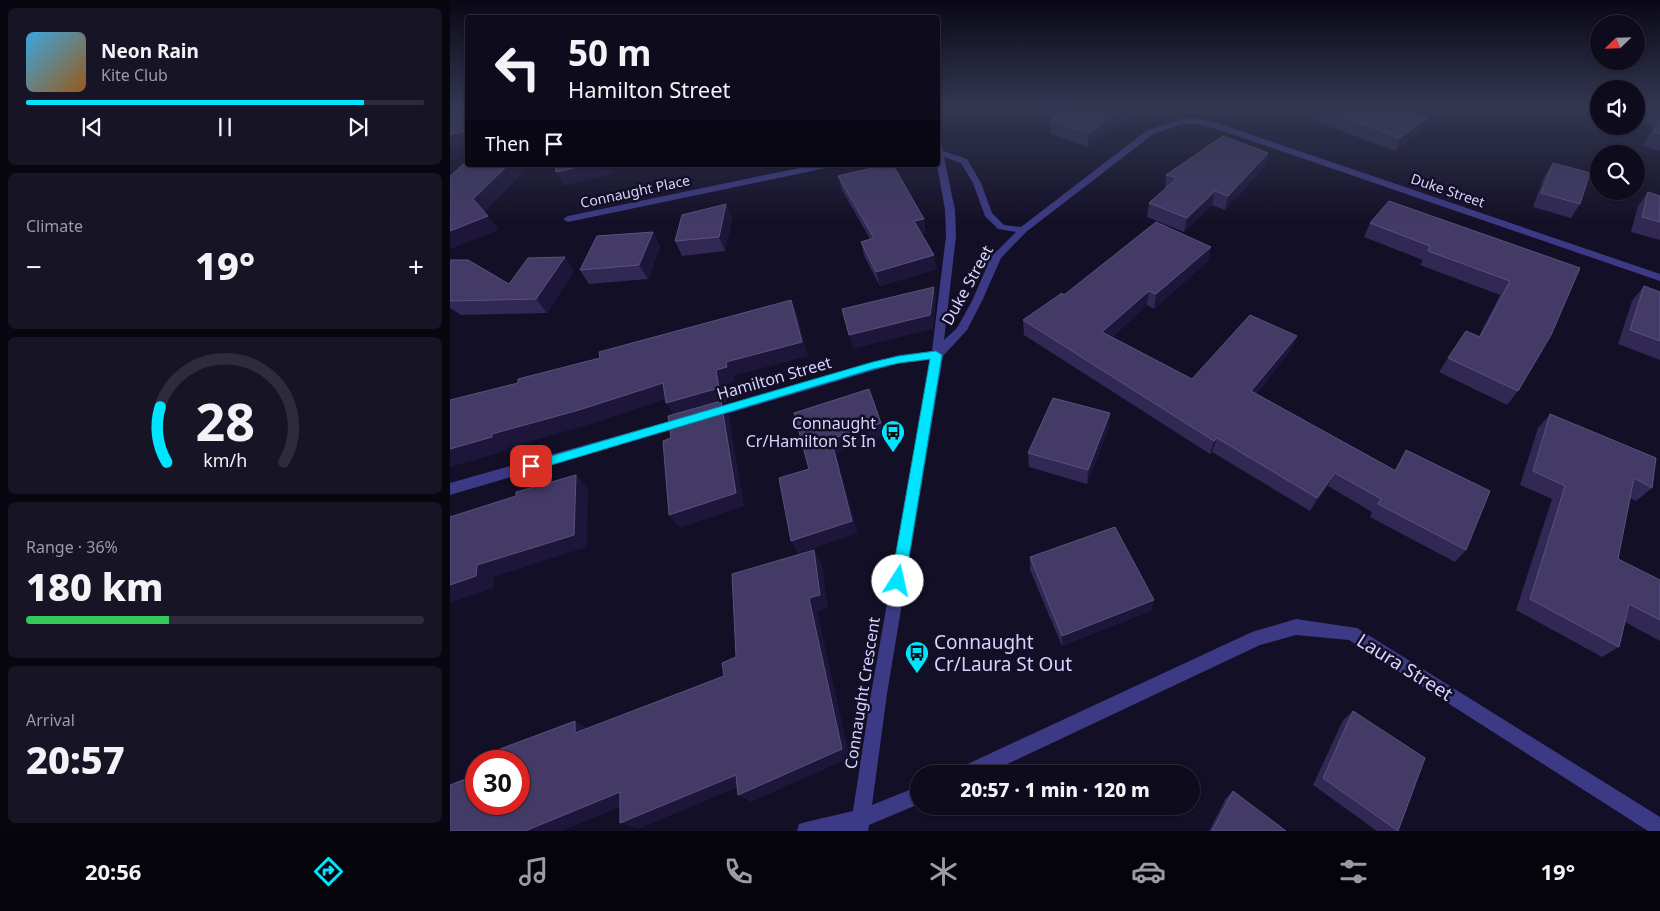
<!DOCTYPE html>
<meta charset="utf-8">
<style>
:root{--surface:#0e0b1c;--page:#171425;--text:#f1f3f6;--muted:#9b9ba3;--line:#2e2b3b;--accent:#00e5ff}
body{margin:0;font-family:"Noto Sans",sans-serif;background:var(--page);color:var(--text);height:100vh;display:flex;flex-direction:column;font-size:19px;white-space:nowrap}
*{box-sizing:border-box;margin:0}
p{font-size:16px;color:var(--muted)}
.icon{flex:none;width:28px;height:28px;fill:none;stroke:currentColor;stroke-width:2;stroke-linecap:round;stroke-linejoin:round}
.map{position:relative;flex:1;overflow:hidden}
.panel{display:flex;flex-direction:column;gap:8px;padding:8px;background:#08060f;width:450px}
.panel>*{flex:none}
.top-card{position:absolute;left:15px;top:15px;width:475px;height:152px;border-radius:5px;box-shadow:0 1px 4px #0004,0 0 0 1px var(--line);background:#0e0b1c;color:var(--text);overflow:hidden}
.needle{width:32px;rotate:247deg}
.fabs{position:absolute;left:1140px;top:15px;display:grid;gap:10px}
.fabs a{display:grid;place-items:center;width:55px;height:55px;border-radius:50%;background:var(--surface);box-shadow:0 1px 4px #0004,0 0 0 1px var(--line);font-size:25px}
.speed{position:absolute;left:15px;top:750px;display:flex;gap:10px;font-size:25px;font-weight:700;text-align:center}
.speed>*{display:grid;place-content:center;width:65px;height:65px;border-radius:50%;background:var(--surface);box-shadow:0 1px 4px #0004,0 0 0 1px var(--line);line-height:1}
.speed .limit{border:8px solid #d22;background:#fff;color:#111}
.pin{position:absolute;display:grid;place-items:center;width:42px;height:42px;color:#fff;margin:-21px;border-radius:10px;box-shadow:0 2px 8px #0006}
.me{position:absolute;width:55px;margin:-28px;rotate:10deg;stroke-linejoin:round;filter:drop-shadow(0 0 4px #0008)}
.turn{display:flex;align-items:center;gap:18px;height:105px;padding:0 20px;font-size:22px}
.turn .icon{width:65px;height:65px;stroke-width:2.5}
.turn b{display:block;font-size:35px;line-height:42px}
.then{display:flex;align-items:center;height:48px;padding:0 20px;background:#0003;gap:10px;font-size:19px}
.big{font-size:38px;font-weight:800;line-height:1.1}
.panel .card{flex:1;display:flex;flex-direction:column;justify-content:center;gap:8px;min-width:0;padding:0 18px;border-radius:8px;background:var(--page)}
.panel .dial{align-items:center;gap:0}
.dial svg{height:130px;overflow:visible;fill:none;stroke:var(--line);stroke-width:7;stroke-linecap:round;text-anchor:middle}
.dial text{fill:var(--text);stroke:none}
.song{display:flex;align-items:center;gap:15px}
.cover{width:60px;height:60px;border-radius:8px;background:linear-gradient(135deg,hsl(200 70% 55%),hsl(30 70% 35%))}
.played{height:5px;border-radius:2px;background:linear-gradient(90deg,var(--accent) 85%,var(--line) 85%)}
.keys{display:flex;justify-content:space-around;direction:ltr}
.heat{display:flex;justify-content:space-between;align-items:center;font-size:28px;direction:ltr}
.charge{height:8px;border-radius:4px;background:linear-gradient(90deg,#34c759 36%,var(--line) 0)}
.trip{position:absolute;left:460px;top:765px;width:290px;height:50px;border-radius:25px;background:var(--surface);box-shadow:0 1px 4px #0004,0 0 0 1px var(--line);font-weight:800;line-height:50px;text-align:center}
.tab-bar{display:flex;height:80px;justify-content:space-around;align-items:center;background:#06040b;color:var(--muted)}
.tab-bar .icon{width:35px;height:35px}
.tab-bar .active{color:var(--accent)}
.tab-bar b{font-size:22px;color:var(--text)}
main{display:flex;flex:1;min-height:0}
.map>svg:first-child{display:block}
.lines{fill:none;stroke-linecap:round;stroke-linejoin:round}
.street{fill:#3d3a85;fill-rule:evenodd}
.wall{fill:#312854}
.shaded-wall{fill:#1d163a}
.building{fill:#433a66;stroke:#5a527e}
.route{fill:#00e5ff;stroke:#0095a6}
.labels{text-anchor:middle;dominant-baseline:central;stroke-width:5;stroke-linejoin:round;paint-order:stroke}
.far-street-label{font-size:14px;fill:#d9d4ff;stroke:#130f26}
.street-label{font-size:16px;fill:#d9d4ff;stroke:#130f26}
.poi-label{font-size:16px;fill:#d9d4ff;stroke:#130f26;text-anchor:end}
.near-poi-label{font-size:19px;fill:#d9d4ff;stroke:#130f26;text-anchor:start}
.near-street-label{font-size:19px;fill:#d9d4ff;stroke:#130f26}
</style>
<main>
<section class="panel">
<div class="card">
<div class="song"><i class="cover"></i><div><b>Neon Rain</b><p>Kite Club</p></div></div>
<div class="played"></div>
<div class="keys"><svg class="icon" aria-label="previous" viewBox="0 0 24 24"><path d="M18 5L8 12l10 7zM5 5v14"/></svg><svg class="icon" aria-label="pause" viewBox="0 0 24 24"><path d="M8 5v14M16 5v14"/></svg><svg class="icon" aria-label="next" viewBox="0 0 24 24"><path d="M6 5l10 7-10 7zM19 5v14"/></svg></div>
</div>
<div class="card"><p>Climate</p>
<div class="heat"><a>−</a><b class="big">19°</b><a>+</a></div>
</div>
<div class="card dial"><svg viewBox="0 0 100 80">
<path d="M14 69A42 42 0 1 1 86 69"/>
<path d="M14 69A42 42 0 0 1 10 35" stroke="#00e5ff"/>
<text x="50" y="56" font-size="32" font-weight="700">28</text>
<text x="50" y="72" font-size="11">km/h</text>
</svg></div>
<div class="card"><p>Range · 36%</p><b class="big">180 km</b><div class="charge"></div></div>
<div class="card"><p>Arrival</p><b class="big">20:57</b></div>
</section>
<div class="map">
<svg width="1210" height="831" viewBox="0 0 1210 831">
<rect width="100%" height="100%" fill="#130f26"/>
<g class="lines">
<path class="street" d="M731,119H746L767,123L1210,274V281L761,127L746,124H731L702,135L576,232L551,258L532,301L517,330L493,356L437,694L422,805L469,786V804L419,825L418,831H347L349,824L356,822L403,811L421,694L480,360L449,363L260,419L256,417L254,414L256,411L260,409L423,362L449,355L482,351L496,236L495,210L487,165L488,143H491L493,151L517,159L531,183L542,213L554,225L571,227L696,131ZM494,157L511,163L523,183L535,216L548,229L566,232L541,257L522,301L507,328L494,340L506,236L505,210Z
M364,165H380L376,168L118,222L113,219L118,216Z
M234,417L238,419L240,422L238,425L0,495V483Z
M846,619L907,628L1210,817V831H1198L899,640L846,635L810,645L536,774H506L509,768L802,632Z"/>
</g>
<path class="wall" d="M576,106H694L677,121L674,120L637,147L600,133V120L604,118Z
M1129,106H1149V112Z
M1186,106H1210V151L1193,146L1204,126L1186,122Z
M872,109L977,118L971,131L945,151L868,122Z
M818,153L814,167L775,210L762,205L734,232L697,217L699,203L715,189L716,175Z
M1103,163L1130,204L1121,218L1083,207L1094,177Z
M388,176L476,233L471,234L487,269L430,286L414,256L411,242L420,239L392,190Z
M1198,192L1210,196V240L1181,232L1188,206Z
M282,218L275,251L232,256L225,241Z
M920,223L1130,268L1068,391L1057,405L989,372L998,358L1029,336L1050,295L970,265L973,260L914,237Z
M203,232L210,247L198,279L139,284L130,270Z
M761,247L758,261L704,309L697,305L662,337L742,379L841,350L806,394L944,470L956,450L1016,550L1005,562L920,517L922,512L878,486L860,511L762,452L760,454L574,335L573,320L614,295Z
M0,260L59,284L124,271L97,313L11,315L0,308Z
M1194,286L1210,292V360L1168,344L1182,301Z
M1100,414L1202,488L1186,501L1180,498L1168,559L1210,580V641L1175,622L1169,647L1152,657L1066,610L1102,499L1070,485L1088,428Z
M659,426L637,484L579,467L578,453Z
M580,557L704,600L701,611L612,646L580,570Z
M903,711L948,831H927L863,785L893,720Z
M783,791L836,831H759L776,798Z"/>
<path class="shaded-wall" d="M679,106H694L677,121L678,108Z
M675,107L674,120L637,147L638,133Z
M977,118L971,131L945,151L950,138Z
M18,130V146L0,150V135Z
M818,153L814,167L775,210L778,196Z
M58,165H80L34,213L23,199Z
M136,165H160L162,174L114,186L106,172Z
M765,191L762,205L734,232L737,218Z
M276,204L282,218L275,251L269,237Z
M38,216L49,230L0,249V231Z
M474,219L476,233L466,236L464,221Z
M203,232L210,247L198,279L189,265Z
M761,247L758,261L704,309L706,294Z
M484,255L487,269L430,286L426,272Z
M115,257L124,271L97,313L86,299Z
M484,287L486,301L483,329L403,349L399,335Z
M699,291L697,305L651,346L652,332Z
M341,300L347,314L358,356L283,376L285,381L274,385L277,402L272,403L279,415L294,506L230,528L219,515L225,417L216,403L266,370L276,362Z
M847,336L841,350L797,405L801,391Z
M213,383L222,397L141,424L57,448L56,451L0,467V449L42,434Z
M660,413L659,426L637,484L638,470Z
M431,423L436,436L386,453L408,533L348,554L341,541L381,439Z
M767,438L762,452L760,454L764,441Z
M885,473L878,486L860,511L867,498Z
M126,475L138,488L137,547L44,577L43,588L0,603V585L27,565Z
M364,550L372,564L378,608L367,611L400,758L301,802L288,795Z
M704,600L701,611L612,646V636Z
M125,721L143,731L125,733Z
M286,775L298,783L188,829L170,823Z
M170,792L187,800L112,831H75Z"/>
<path class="building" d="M0,106H18V130L0,135Z
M609,106H679L678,108L675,107L638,133L600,120L616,109Z
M876,106H944L977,118L950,138L872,109Z
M1188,106H1210V112Z
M1210,119V134L1203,132Z
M773,136L818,153L778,196L765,191L737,218L699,203L727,178L716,175Z
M18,160V165H58L23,199L38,216L0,231V176Z
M1103,163L1140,173L1130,204L1091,193Z
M105,165H136L106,172Z
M434,165H443L474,219L464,221L484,255L426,272L411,242L424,238L388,176Z
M1198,192L1210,196V222L1192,217Z
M939,201L1130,268L1101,335L1068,391L998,358L1016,331L1030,337L1060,281L978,251L980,246L920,223Z
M276,204L269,237L225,241L232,215Z
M706,222L761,247L706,294L699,291L652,332L742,379L800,315L847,336L801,391L946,471L956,450L1040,491L1016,550L928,504L931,499L885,473L867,498L767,438L764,441L573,320L612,293L614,295Z
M203,232L189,265L130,270L147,236Z
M115,257L86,299L0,301V260H18L59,284L78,258Z
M1194,286L1210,292V341L1180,330Z
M484,287L480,315L399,335L392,309Z
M341,300L352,342L276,362L277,367L266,370L269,388L216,403L213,383L129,410L42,434V437L0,449V400L68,383V379L150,358L149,352Z
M419,389L431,423L381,439L402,521L341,541L329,478L359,469L344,413Z
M603,398L660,413L638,470L578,453Z
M271,401L286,493L219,515L213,441L221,438L218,416Z
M1100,414L1206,458L1202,488L1184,478L1168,559L1210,580V620L1179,604L1169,647L1080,599L1115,486L1083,471Z
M126,475L124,535L27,565L26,576L0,585V517L66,496V492Z
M665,527L704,600L612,636L580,557Z
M364,550L370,595L359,598L392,749L288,795L286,775L170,823V792L75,831H0V785L26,775V804H69V761H41L42,752L125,721V733L274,676L272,663L286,657L282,574Z
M903,711L975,758L948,831L873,778Z
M783,791L836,831H762Z"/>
<linearGradient id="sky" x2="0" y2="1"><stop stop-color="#0a0815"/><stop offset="0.48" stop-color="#333752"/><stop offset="1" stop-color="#333752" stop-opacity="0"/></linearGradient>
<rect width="1210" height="223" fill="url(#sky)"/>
<path class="route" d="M486,351L492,355L455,581L453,585L448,587L443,585L441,581L480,359L449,363L423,369L81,471L77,470L75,466L77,463L81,462L423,362L449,356Z"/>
<defs>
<g id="bus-pin" transform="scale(1.25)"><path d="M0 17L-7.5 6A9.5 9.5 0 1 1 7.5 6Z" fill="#00e5ff" stroke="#130f26"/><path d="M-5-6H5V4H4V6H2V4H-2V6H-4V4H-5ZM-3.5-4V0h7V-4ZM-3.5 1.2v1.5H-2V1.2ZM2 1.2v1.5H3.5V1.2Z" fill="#111"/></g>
</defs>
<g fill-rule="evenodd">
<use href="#bus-pin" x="443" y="432"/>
<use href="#bus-pin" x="467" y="653"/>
</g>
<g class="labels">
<g class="far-street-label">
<text transform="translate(998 190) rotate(19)">Duke Street</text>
<text transform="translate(185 191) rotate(-12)">Connaught Place</text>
</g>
<g class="street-label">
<text transform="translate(517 285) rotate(-61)">Duke Street</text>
<text transform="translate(324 378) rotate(-16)">Hamilton Street</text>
<text transform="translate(412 693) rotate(-81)">Connaught Crescent</text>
</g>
<g class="poi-label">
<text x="426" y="423">Connaught<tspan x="426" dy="18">Cr/Hamilton St In</tspan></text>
</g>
<g class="near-poi-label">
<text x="484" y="642">Connaught<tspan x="484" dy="22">Cr/Laura St Out</tspan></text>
</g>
<g class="near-street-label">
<text transform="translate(955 667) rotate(32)">Laura Street</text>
</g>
</g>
</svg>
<div class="fabs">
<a><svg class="needle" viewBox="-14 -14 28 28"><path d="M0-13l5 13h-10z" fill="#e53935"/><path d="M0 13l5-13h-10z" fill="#9b9ba3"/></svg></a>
<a><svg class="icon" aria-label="sound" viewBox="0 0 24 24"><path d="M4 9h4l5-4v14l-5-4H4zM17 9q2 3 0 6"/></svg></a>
<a><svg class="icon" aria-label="search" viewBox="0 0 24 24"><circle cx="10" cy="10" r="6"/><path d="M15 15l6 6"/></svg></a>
</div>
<div class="speed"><div class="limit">30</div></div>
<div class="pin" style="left:81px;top:466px;background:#d93025"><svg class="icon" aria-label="arrive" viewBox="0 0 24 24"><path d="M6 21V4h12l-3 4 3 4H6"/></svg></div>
<svg class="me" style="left:448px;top:581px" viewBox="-20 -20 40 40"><circle r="19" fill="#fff"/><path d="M0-13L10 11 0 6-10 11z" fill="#00e5ff"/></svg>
<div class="trip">20:57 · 1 min · 120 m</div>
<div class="top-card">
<div class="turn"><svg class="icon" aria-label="left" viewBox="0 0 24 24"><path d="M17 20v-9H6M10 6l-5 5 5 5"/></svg><div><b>50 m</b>Hamilton Street</div></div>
<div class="then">Then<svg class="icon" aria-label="arrive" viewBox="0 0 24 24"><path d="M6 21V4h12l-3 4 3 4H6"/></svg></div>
</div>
</div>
</main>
<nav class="tab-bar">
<b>20:56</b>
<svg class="icon active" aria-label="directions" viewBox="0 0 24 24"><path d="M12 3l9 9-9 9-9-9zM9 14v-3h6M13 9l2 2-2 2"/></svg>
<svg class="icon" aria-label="music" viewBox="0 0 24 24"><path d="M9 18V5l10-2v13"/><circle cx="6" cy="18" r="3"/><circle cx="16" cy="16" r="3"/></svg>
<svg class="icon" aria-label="phone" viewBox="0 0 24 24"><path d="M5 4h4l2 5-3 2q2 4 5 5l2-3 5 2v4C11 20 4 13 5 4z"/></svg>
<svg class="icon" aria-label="climate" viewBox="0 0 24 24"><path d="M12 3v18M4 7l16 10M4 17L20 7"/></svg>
<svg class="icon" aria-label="car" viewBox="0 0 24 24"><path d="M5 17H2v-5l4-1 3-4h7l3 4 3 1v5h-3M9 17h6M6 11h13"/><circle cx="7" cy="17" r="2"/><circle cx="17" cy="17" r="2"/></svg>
<svg class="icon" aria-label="filters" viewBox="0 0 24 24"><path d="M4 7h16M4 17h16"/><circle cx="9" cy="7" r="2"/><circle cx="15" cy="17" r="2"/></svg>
<b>19°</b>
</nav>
